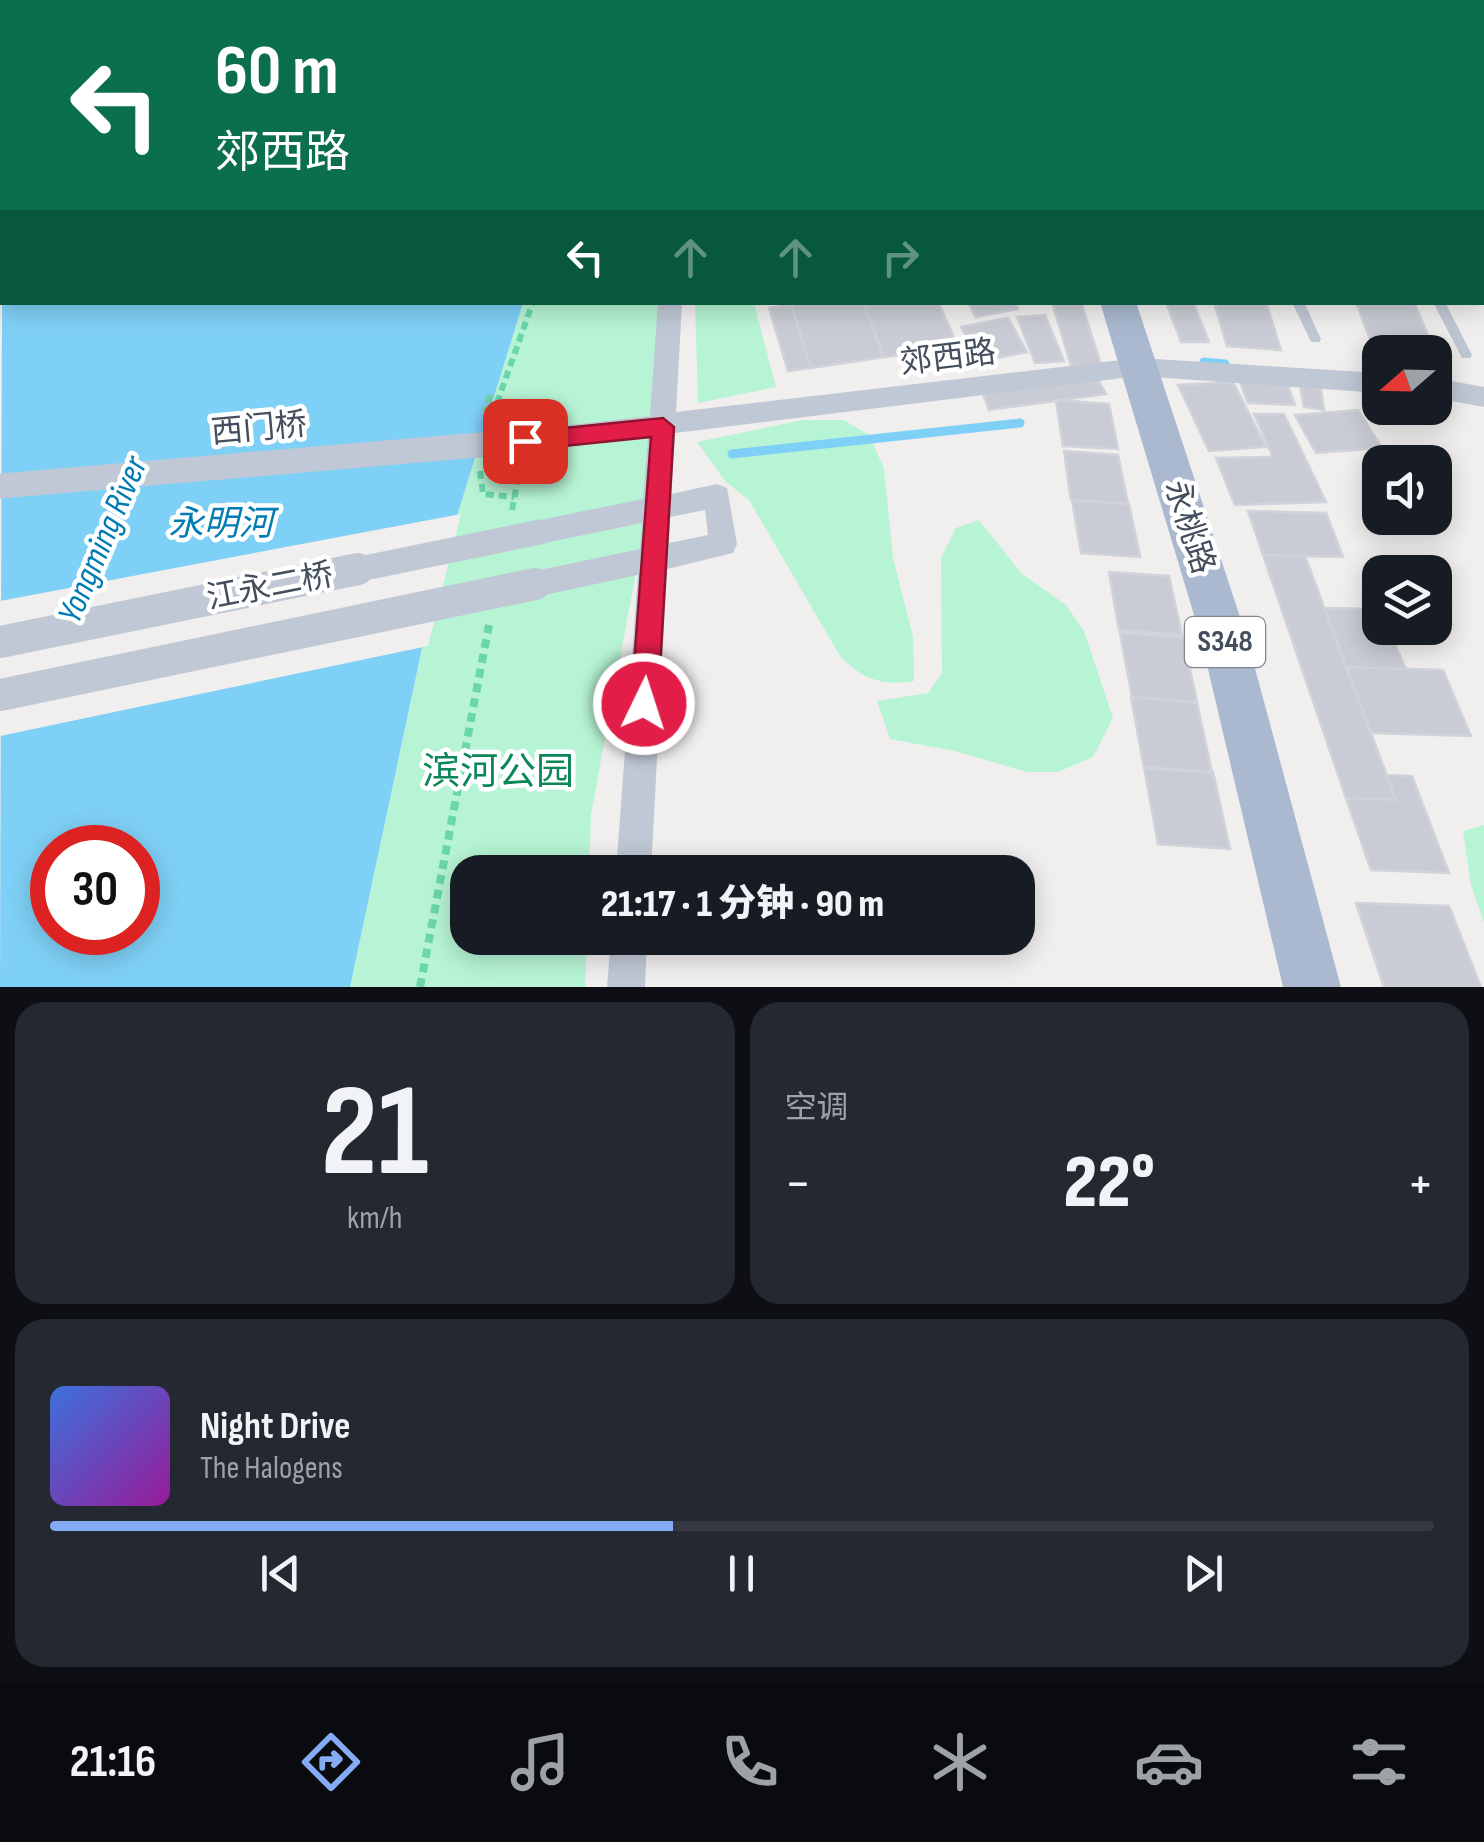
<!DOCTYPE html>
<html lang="zh">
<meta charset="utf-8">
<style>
:root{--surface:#171b24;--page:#242831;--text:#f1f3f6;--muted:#9ea1a6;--line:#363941;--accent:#86abf5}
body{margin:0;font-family:"Sofia Sans Condensed","Noto Sans SC",sans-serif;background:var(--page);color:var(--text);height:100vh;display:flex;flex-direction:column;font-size:38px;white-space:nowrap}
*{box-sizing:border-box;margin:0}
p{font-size:32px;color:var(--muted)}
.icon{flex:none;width:55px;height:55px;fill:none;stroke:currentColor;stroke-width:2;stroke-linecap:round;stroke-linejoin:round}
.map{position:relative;height:987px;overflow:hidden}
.details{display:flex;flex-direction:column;gap:15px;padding:15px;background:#0d0f14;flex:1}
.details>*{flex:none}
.hud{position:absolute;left:0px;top:0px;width:1485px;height:305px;box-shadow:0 5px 25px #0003;background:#0b6e4f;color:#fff;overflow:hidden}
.needle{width:65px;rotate:250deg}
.controls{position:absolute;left:1362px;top:335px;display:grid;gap:20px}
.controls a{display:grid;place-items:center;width:90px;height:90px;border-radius:20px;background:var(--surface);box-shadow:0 5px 25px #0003;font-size:50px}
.speed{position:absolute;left:30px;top:825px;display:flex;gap:20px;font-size:50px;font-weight:700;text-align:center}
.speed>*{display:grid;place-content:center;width:130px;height:130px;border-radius:50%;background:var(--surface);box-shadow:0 5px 25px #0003;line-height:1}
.speed .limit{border:15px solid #d22;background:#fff;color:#111}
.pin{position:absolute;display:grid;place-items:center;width:85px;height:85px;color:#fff;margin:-42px;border-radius:20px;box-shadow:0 5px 15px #0006}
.me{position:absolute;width:110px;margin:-55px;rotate:4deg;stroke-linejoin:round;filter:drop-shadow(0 0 8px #0008)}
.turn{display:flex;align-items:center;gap:35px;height:210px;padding:0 50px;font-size:45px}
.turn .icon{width:130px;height:130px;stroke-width:2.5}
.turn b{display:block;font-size:70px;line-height:85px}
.lanes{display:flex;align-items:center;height:95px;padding:0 50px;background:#0003;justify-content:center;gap:50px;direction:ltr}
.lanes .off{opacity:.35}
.big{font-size:75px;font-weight:800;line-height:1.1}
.details .tile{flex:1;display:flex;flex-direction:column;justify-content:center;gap:15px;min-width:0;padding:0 35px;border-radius:30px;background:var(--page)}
.details .dial{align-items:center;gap:0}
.dial b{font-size:130px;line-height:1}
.song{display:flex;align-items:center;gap:30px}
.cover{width:120px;height:120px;border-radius:15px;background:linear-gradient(135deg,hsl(220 70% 55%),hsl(300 70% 35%))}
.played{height:10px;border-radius:5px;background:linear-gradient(90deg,var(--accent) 45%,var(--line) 45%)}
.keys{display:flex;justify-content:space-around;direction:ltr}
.heat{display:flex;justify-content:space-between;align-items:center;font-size:55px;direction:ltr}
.details .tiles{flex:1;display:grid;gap:15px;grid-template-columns:1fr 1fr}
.tile:last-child{grid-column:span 2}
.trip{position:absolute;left:450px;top:855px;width:585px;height:100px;border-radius:30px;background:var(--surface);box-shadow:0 5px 25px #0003;font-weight:800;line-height:100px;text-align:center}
.tab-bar{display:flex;height:160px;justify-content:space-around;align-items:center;background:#090b0e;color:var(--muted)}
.tab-bar .icon{width:70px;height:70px}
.tab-bar .current{color:var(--accent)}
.tab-bar b{font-size:45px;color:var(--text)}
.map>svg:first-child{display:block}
.green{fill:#b7f4d5}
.water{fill:#7fd0f6;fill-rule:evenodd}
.pier{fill:#f1eeee}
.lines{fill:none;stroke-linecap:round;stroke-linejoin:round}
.stream{stroke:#7fd0f6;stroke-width:9}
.building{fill:#c9ccd4;stroke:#d1d3da;stroke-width:2.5}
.path-far1{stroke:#6bd6ac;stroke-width:6;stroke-dasharray:8 5;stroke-linecap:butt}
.path{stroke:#6bd6ac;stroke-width:8;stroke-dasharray:9 6;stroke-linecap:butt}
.service{fill:#c0c8d5;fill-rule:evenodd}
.minor{fill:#c0c8d5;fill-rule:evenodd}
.primary{fill:#aab9d0;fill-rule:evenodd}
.minor-bridge-far1{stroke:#c0c8d5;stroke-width:25}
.minor-bridge{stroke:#c0c8d5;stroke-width:32}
.route{fill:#e11d48;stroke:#92132f;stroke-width:2.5}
.labels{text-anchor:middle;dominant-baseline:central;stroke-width:9;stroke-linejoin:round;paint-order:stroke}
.shield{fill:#fff;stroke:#7c848e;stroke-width:2.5}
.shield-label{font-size:30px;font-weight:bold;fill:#444f5e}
.street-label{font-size:32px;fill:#444f5e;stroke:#fff}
.water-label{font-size:35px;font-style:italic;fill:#007cb4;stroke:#fff}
.near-park-label{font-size:38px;fill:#0c8757;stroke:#fff}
</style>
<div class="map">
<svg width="1484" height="987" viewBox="0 0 1484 987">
<rect width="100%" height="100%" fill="#f1eeee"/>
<path class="green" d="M523,303H670L663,427L591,814L589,872H468V938H587L585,987H350L435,587Z
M695,303H754L776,387L698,403Z
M803,420H844L869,435L884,468L893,558L913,636L914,681C881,686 862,679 840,656L749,500L725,481L697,442Z
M979,520L1022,574L1066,605L1084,631L1113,718L1093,757L1058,772H1027L955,751L890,739L877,701L928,693L942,673L941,558L956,528Z
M1484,825V922L1471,885L1463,831Z"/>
<path class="water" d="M2,302L523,303L435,587L350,987H0ZM52,848H138V932H52Z"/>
<path class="pier" d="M461,514L428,646L0,736V601Z"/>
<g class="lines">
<path class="stream" d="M1204,362L1225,364
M732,454L1020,423"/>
</g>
<path class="building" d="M805,302H863L884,357L811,368L791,305Z
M863,302H938L958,346L884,357Z
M968,302H1015L1018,309L976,317Z
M1052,302H1081L1101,365L1071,366Z
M1166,302H1193L1209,342H1181Z
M1214,302H1266L1281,350L1227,346Z
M1356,302H1414L1435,352L1376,355Z
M791,305L811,368L788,371L769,308Z
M1045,315L1064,361L1035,363L1017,317Z
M1008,318L1027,352L980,361L961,327Z
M1098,379L1106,394L989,410L983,394Z
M1239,379L1286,381L1295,405L1248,403Z
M1233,382L1266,447L1209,451L1178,385Z
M1300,386L1321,389L1324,410L1304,407Z
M1056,400L1109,404L1118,449L1063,446Z
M1358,410L1382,448L1316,453L1295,415Z
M1254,414H1284L1326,502L1235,505L1216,458L1273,457Z
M1064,451L1118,455L1128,504L1071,500Z
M1072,500L1129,504L1140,557L1081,553Z
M1248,511L1326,513L1343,557L1263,555Z
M1263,555L1305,556L1396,800L1346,798Z
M1109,572L1169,576L1182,635L1119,630Z
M1324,608L1380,609V628H1388L1406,669L1346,667Z
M1120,633L1183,637L1197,702L1132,697Z
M1346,667L1443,670L1471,736L1371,733Z
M1131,697L1197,703L1212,773L1144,768Z
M1144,767L1213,772L1230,849L1158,844Z
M1386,775L1412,776L1449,873L1371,870L1346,798L1396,800Z
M1356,903L1449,906L1481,987H1384Z"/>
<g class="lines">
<path class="path-far1" d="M490,395L485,409L495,412
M497,416L498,400L533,302
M480,471L483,494L514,497
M512,510L520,468"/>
<path class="path" d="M420,987L489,625"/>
<path class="service" d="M835,0H843L844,2H836Z
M1110,0H1118L1119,2H1111Z
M2,243V251L0,252V244Z
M1292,302H1304L1321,339L1319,342H1311Z
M1433,302H1445L1472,355L1470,358H1462Z"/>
<path class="minor" d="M660,0H678V2H661Z
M0,45L2,46V57H0Z
M2,261V279L0,280V262Z
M1482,269H1484V285H1482Z
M658,302H682L676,412L1139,358L1380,373V393L1139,376L675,433L671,494L717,484L727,488L737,544L733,553L667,569L651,872H616L638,575L535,597L525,593L520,584L525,575L535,571L640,549L642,523L540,544L530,541L526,532L530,523L540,520L643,499L648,437L525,452L516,449L512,441L516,433L525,430L650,416ZM705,510L708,535L669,543L670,517Z
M1435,378L1484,387V407L1435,398Z
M611,938H647L645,987H607Z"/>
<path class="primary" d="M1016,0H1042V2H1016Z
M1100,302H1136L1246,635L1341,987H1283L1200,635Z"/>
<path class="minor-bridge-far1" d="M0,486L525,441
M345,572L540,532"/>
<path class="minor-bridge" d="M0,642L358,569
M0,695L535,584"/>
</g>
<path class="route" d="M663,418L674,427L658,704L654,714L644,717L635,714L631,704L651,437L525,450L514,441L525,432Z"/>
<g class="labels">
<rect class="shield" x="1185" y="617" width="80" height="50" rx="8"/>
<g class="shield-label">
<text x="1225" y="642">S348</text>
</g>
<g class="street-label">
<text transform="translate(948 358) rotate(-7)">郊西路</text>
<text transform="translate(259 429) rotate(-5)">西门桥</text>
<text transform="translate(1189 527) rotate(72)">永桃路</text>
<text transform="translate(270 587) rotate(-11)">江永二桥</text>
</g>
<g class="water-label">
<text x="221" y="524">永明河</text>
<text transform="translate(103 540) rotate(-67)">Yongming River</text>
</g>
<g class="near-park-label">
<text x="498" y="772">滨河公园</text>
</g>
</g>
</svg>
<div class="controls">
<a><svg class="needle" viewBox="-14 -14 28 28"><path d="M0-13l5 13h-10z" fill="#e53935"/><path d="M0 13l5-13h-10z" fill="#9ea1a6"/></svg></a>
<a><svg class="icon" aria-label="sound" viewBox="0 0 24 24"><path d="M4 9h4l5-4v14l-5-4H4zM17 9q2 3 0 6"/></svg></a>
<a><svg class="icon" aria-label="layers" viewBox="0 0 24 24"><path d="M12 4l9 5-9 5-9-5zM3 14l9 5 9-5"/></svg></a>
</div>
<div class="speed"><div class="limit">30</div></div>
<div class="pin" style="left:525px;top:441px;background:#d93025"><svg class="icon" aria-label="arrive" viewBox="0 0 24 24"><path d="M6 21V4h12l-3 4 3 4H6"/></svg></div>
<svg class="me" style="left:644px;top:704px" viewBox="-20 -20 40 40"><circle r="17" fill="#e11d48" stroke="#fff" stroke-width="3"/><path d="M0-11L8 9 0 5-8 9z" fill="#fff"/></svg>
<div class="trip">21:17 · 1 分钟 · 90 m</div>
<div class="hud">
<div class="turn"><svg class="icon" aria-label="left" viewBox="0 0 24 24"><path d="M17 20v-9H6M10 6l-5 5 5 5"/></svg><div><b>60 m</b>郊西路</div></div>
<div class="lanes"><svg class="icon" aria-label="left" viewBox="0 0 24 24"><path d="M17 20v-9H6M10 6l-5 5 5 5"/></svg><svg class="icon off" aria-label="ahead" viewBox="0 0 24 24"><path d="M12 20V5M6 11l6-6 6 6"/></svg><svg class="icon off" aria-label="ahead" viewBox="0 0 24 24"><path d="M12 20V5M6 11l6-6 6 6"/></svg><svg class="icon off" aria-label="right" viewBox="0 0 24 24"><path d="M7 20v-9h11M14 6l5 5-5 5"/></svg></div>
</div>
</div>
<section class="details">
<div class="tiles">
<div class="tile dial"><b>21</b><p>km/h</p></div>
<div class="tile"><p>空调</p>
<div class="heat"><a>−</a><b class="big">22°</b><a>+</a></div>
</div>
<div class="tile">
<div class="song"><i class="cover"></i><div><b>Night Drive</b><p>The Halogens</p></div></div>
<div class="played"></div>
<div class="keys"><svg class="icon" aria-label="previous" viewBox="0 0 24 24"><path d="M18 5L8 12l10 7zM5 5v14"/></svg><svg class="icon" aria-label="pause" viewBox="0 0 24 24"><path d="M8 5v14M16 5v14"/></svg><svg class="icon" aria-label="next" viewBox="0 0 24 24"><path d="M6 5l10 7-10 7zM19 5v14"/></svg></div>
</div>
</div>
</section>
<nav class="tab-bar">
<b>21:16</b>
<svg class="icon current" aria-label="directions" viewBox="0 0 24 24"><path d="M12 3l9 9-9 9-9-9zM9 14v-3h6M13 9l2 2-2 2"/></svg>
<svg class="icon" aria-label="music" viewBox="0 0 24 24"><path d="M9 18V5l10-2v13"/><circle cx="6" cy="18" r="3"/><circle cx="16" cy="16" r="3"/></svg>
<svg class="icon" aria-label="phone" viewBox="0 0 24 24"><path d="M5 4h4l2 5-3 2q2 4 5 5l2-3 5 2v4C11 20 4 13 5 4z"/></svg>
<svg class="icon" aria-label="climate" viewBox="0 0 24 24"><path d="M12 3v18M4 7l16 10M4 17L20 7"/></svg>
<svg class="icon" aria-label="car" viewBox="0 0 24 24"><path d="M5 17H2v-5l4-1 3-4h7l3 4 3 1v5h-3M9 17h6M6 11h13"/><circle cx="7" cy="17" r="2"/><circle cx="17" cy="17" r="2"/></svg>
<svg class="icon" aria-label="filters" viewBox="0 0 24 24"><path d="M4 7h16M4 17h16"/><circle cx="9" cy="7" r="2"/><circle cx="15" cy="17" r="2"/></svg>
</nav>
